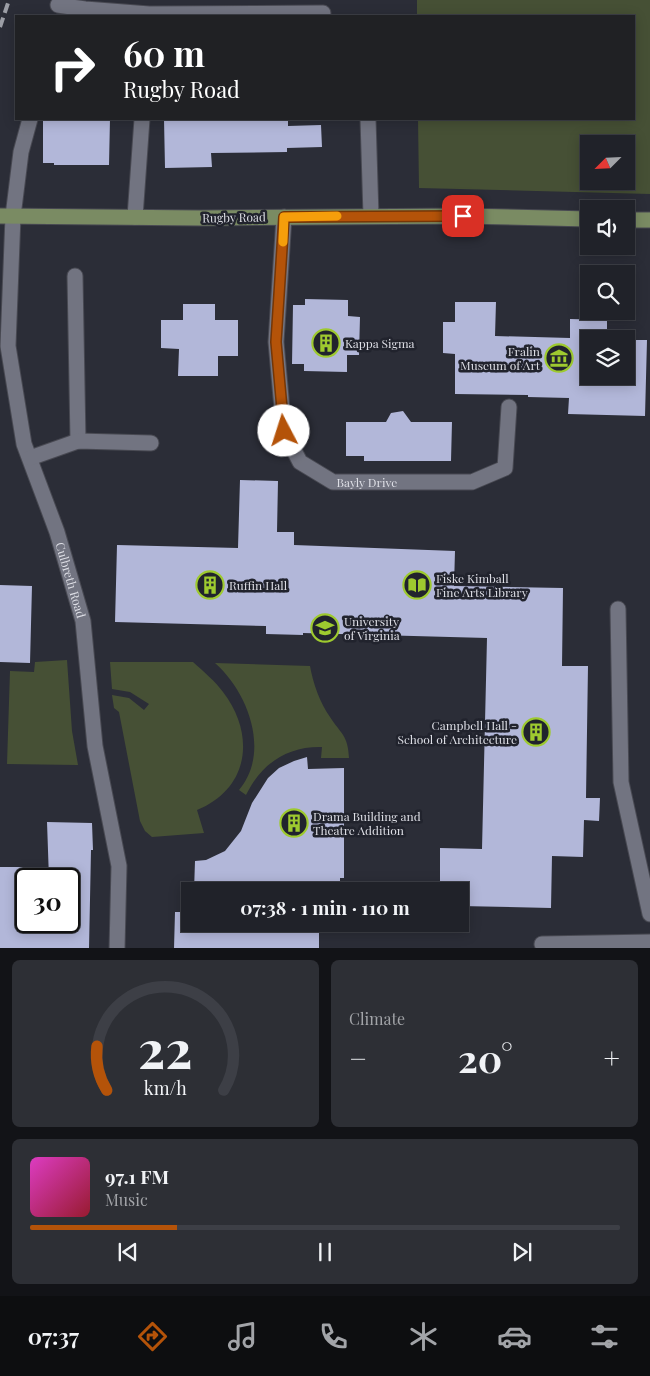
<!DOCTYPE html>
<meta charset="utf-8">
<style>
:root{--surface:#202229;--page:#2d2f35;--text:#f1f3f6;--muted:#a2a4a8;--line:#3d3f46;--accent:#b45309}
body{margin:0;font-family:"Playfair Display",serif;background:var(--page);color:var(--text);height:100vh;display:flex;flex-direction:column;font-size:19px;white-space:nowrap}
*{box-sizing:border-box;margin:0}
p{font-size:16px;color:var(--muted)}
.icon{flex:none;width:28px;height:28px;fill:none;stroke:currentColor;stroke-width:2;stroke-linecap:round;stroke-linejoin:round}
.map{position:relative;height:948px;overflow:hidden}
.panel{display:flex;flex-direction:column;gap:12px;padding:12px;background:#121317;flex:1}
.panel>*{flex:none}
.guide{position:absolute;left:15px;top:15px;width:620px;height:105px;border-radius:0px;box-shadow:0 2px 12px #0003,0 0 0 1px var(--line);background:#202124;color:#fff;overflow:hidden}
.needle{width:32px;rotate:246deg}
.fabs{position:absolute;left:580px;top:135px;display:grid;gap:10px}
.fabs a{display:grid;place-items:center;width:55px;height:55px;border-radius:0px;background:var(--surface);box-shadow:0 2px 12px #0003,0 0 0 1px var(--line);font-size:25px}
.speed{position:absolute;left:15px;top:868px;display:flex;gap:10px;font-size:25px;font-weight:700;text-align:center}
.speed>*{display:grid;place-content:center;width:65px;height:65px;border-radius:50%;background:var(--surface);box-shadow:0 2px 12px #0003,0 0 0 1px var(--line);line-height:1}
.speed .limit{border:2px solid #111;border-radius:8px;background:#fff;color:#111}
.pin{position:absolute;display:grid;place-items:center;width:42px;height:42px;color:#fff;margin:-21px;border-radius:10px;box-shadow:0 2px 8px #0006}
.me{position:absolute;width:55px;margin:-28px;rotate:355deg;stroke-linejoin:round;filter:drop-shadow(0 0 4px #0008)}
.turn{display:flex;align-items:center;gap:18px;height:105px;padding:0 25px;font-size:22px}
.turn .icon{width:65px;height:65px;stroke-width:2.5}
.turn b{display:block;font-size:35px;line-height:42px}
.big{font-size:38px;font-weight:700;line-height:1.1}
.panel .card{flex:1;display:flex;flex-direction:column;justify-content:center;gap:8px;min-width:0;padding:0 18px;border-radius:8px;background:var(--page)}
.panel .dial{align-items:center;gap:0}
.dial svg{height:130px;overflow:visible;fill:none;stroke:var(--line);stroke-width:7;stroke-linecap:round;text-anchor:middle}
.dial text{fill:var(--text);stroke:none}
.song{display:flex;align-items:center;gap:15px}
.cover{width:60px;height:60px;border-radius:8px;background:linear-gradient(135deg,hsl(310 70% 55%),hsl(350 70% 35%))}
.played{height:5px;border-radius:2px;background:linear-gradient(90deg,var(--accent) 25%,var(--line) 25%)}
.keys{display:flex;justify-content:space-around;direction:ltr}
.heat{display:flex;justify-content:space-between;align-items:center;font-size:28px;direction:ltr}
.panel .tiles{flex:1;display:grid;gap:12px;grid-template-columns:1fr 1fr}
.card:last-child{grid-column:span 2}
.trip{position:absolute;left:181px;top:882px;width:288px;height:50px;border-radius:0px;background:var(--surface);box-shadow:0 2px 12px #0003,0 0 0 1px var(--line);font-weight:700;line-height:50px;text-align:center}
.menu{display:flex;height:80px;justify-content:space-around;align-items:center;background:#0d0e10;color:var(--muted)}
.menu .icon{width:35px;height:35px}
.menu .current{color:var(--accent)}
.menu b{font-size:22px;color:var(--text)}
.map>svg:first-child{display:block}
.green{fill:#465035;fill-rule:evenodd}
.building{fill:#b2b7d9}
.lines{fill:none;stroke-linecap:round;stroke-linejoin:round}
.minor-casing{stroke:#484952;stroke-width:17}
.major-casing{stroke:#484952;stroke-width:17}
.minor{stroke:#727481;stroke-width:15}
.major{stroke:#7a8b63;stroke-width:15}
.rail{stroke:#9c9ea6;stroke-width:4;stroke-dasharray:10 5;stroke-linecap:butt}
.route-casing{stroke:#753606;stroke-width:12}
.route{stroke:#b45309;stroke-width:9}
.slow{stroke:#f59e0b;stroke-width:9}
.labels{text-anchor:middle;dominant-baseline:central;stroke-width:5;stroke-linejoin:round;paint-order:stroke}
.street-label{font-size:12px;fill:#dddee5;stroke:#21232d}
.poi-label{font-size:12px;fill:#dddee5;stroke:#21232d;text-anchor:start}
</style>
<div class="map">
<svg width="650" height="949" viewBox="0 0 650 949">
<rect width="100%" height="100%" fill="#2b2d37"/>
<path class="green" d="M417,0H650V194L419,188L418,119H634V16H417ZM589,144H626V181H589Z
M67,660L72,731L78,765L7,764L10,671L34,672L35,662Z
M110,662H193C204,672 215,681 223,692C256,735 249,789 197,810L204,833L152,837L145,831L140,821L119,712L114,708L112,695L129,698L144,710L149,704L130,692L112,689Z
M215,663L310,666C313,683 320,703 330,717C341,734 348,735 349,758H321L322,747C287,746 261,764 246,795L239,790C271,752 248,692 215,663Z"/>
<path class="building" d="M43,119H110L109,165H54V163H43Z
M164,119H288V126L321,125L322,147L287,148V152L211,153L212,167L165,168Z
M305,299L348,300V316L360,317L359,355H347V372L304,371V364H292L293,305H305Z
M455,302H496L495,336L570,338V319L607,320V339H589V376H626V340H647L645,416L568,414L569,398L528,397V395L455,394V354L443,353V322H455Z
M183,304H215V320H238V356H218V376H178L179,349L161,348V320H183Z
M403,411L411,422H452L451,461H364V456H346V422H386L391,413Z
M240,480L278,481L277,532H294V545L455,551L454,586L563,588L562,666H588L586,798H600L599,821L584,820L583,857L552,856L551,908L460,906V891H440V848L482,849L487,638L303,633V635L266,634V626L115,622L117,545L238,548Z
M0,585L32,586L30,663L0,662Z
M307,757L308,769L344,768V878H340V891H194L195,861L206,860L225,851L241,831L252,803L268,778L279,768L294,761Z
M47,822L92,823L93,850H91L89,949H0V867H26V921H69V879H49Z
M175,912H190V924H339V931H319V949H174Z"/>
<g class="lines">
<g class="minor-casing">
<g id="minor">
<path d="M58,5L85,9L149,14L323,13"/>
<path id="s1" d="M30,119L21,152L13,216L8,346L24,444L57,532L83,621L95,746L119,866L117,949"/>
<path d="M368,119L371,216"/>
<path d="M135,217L142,119"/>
<path id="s2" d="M284,217L276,342L284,431L300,462L333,482H472L505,468L509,407"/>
<path d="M75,276L78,441"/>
<path d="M30,458L78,441L151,443"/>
<path d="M618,609L621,782L650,914"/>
<path d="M542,944L650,942"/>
</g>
</g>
<g class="major-casing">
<path id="major" d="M0,216L200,218L463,216L589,219
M626,220H650"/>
</g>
<use href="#minor" class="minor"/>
<use href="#major" class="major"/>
<path class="rail" d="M0,27L9,0"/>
</g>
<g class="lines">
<g class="route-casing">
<path id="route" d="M284,431L276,342L284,217L463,216"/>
</g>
<use href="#route" class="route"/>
<path class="slow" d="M283,242L284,217L337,216"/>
</g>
<defs>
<g id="building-ring" transform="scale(1.4375)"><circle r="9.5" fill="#21232d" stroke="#9eca2f" stroke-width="1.5"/><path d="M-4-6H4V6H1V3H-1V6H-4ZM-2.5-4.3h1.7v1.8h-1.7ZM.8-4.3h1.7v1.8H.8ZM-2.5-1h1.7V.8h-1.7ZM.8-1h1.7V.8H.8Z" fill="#9eca2f"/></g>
<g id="museum-ring" transform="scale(1.4375)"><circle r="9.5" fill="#21232d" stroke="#9eca2f" stroke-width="1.5"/><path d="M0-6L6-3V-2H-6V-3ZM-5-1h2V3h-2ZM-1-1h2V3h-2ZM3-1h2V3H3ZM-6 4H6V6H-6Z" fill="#9eca2f"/></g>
<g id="library-ring" transform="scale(1.4375)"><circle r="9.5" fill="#21232d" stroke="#9eca2f" stroke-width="1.5"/><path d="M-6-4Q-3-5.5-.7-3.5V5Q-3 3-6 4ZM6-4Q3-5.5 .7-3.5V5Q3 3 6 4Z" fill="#9eca2f"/></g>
<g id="university-ring" transform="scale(1.4375)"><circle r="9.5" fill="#21232d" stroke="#9eca2f" stroke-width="1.5"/><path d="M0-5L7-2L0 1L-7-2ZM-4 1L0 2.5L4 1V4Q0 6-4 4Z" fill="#9eca2f"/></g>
</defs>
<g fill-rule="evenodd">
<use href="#building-ring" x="326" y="343"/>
<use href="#museum-ring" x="559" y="358"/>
<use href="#building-ring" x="210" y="585"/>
<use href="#library-ring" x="417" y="585"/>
<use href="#university-ring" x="325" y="628"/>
<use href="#building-ring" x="536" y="732"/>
<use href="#building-ring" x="294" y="823"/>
</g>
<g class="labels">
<g class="street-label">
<text transform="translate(234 217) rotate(-1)">Rugby Road</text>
<text stroke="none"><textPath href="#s2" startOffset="322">Bayly Drive</textPath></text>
<text stroke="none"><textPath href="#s1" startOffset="472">Culbreth Road</textPath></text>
</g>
<g class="poi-label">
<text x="345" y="343">Kappa Sigma</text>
<text x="540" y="351" text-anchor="end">Fralin<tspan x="540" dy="14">Museum of Art</tspan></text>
<text x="436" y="578">Fiske Kimball<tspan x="436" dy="14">Fine Arts Library</tspan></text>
<text x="229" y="585">Ruffin Hall</text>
<text x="344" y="621">University<tspan x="344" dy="14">of Virginia</tspan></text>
<text x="517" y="725" text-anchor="end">Campbell Hall -<tspan x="517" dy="14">School of Architecture</tspan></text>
<text x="313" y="816">Drama Building and<tspan x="313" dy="14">Theatre Addition</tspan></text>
</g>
</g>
</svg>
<div class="fabs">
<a><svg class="needle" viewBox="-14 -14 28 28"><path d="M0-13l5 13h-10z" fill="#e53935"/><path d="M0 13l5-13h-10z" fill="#a2a4a8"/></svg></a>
<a><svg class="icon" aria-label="sound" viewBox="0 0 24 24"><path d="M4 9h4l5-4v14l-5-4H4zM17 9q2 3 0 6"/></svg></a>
<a><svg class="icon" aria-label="search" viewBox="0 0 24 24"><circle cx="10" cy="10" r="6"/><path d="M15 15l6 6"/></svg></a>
<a><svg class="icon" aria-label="layers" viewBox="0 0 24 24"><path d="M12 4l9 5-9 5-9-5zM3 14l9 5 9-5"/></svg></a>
</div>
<div class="speed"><div class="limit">30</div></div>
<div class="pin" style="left:463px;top:216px;background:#d93025"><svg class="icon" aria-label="arrive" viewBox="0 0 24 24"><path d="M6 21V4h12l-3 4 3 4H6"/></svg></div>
<svg class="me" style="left:284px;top:431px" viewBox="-20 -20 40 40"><circle r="19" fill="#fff"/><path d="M0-13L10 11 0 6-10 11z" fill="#b45309"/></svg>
<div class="trip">07:38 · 1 min · 110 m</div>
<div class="guide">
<div class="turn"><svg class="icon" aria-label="right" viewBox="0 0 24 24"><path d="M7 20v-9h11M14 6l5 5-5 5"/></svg><div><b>60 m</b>Rugby Road</div></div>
</div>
</div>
<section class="panel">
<div class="tiles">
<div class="card dial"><svg viewBox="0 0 100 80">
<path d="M14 69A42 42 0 1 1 86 69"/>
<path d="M14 69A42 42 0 0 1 8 42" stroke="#b45309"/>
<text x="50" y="56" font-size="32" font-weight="700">22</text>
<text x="50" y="72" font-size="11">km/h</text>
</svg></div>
<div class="card"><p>Climate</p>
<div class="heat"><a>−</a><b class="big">20°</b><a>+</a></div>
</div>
<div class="card">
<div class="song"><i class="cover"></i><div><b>97.1 FM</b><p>Music</p></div></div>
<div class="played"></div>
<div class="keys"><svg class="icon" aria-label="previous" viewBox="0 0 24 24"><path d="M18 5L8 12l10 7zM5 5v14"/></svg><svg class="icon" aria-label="pause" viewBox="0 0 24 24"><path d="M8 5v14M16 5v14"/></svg><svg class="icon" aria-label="next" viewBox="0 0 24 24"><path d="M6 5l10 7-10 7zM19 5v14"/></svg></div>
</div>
</div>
</section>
<nav class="menu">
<b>07:37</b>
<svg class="icon current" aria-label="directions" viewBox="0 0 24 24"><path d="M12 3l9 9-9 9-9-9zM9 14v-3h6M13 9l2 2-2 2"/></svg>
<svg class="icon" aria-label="music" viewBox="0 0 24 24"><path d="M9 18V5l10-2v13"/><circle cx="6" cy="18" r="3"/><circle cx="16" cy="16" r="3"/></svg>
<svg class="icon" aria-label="phone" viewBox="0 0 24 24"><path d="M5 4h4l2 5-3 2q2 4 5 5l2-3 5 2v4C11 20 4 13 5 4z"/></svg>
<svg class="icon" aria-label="climate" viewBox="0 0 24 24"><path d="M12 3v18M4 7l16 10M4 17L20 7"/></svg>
<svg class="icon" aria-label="car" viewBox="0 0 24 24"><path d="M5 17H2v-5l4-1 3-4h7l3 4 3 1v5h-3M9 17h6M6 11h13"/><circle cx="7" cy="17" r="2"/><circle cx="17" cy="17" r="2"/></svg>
<svg class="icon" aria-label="filters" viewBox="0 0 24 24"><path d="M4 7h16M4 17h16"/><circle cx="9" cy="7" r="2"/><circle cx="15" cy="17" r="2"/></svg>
</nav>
